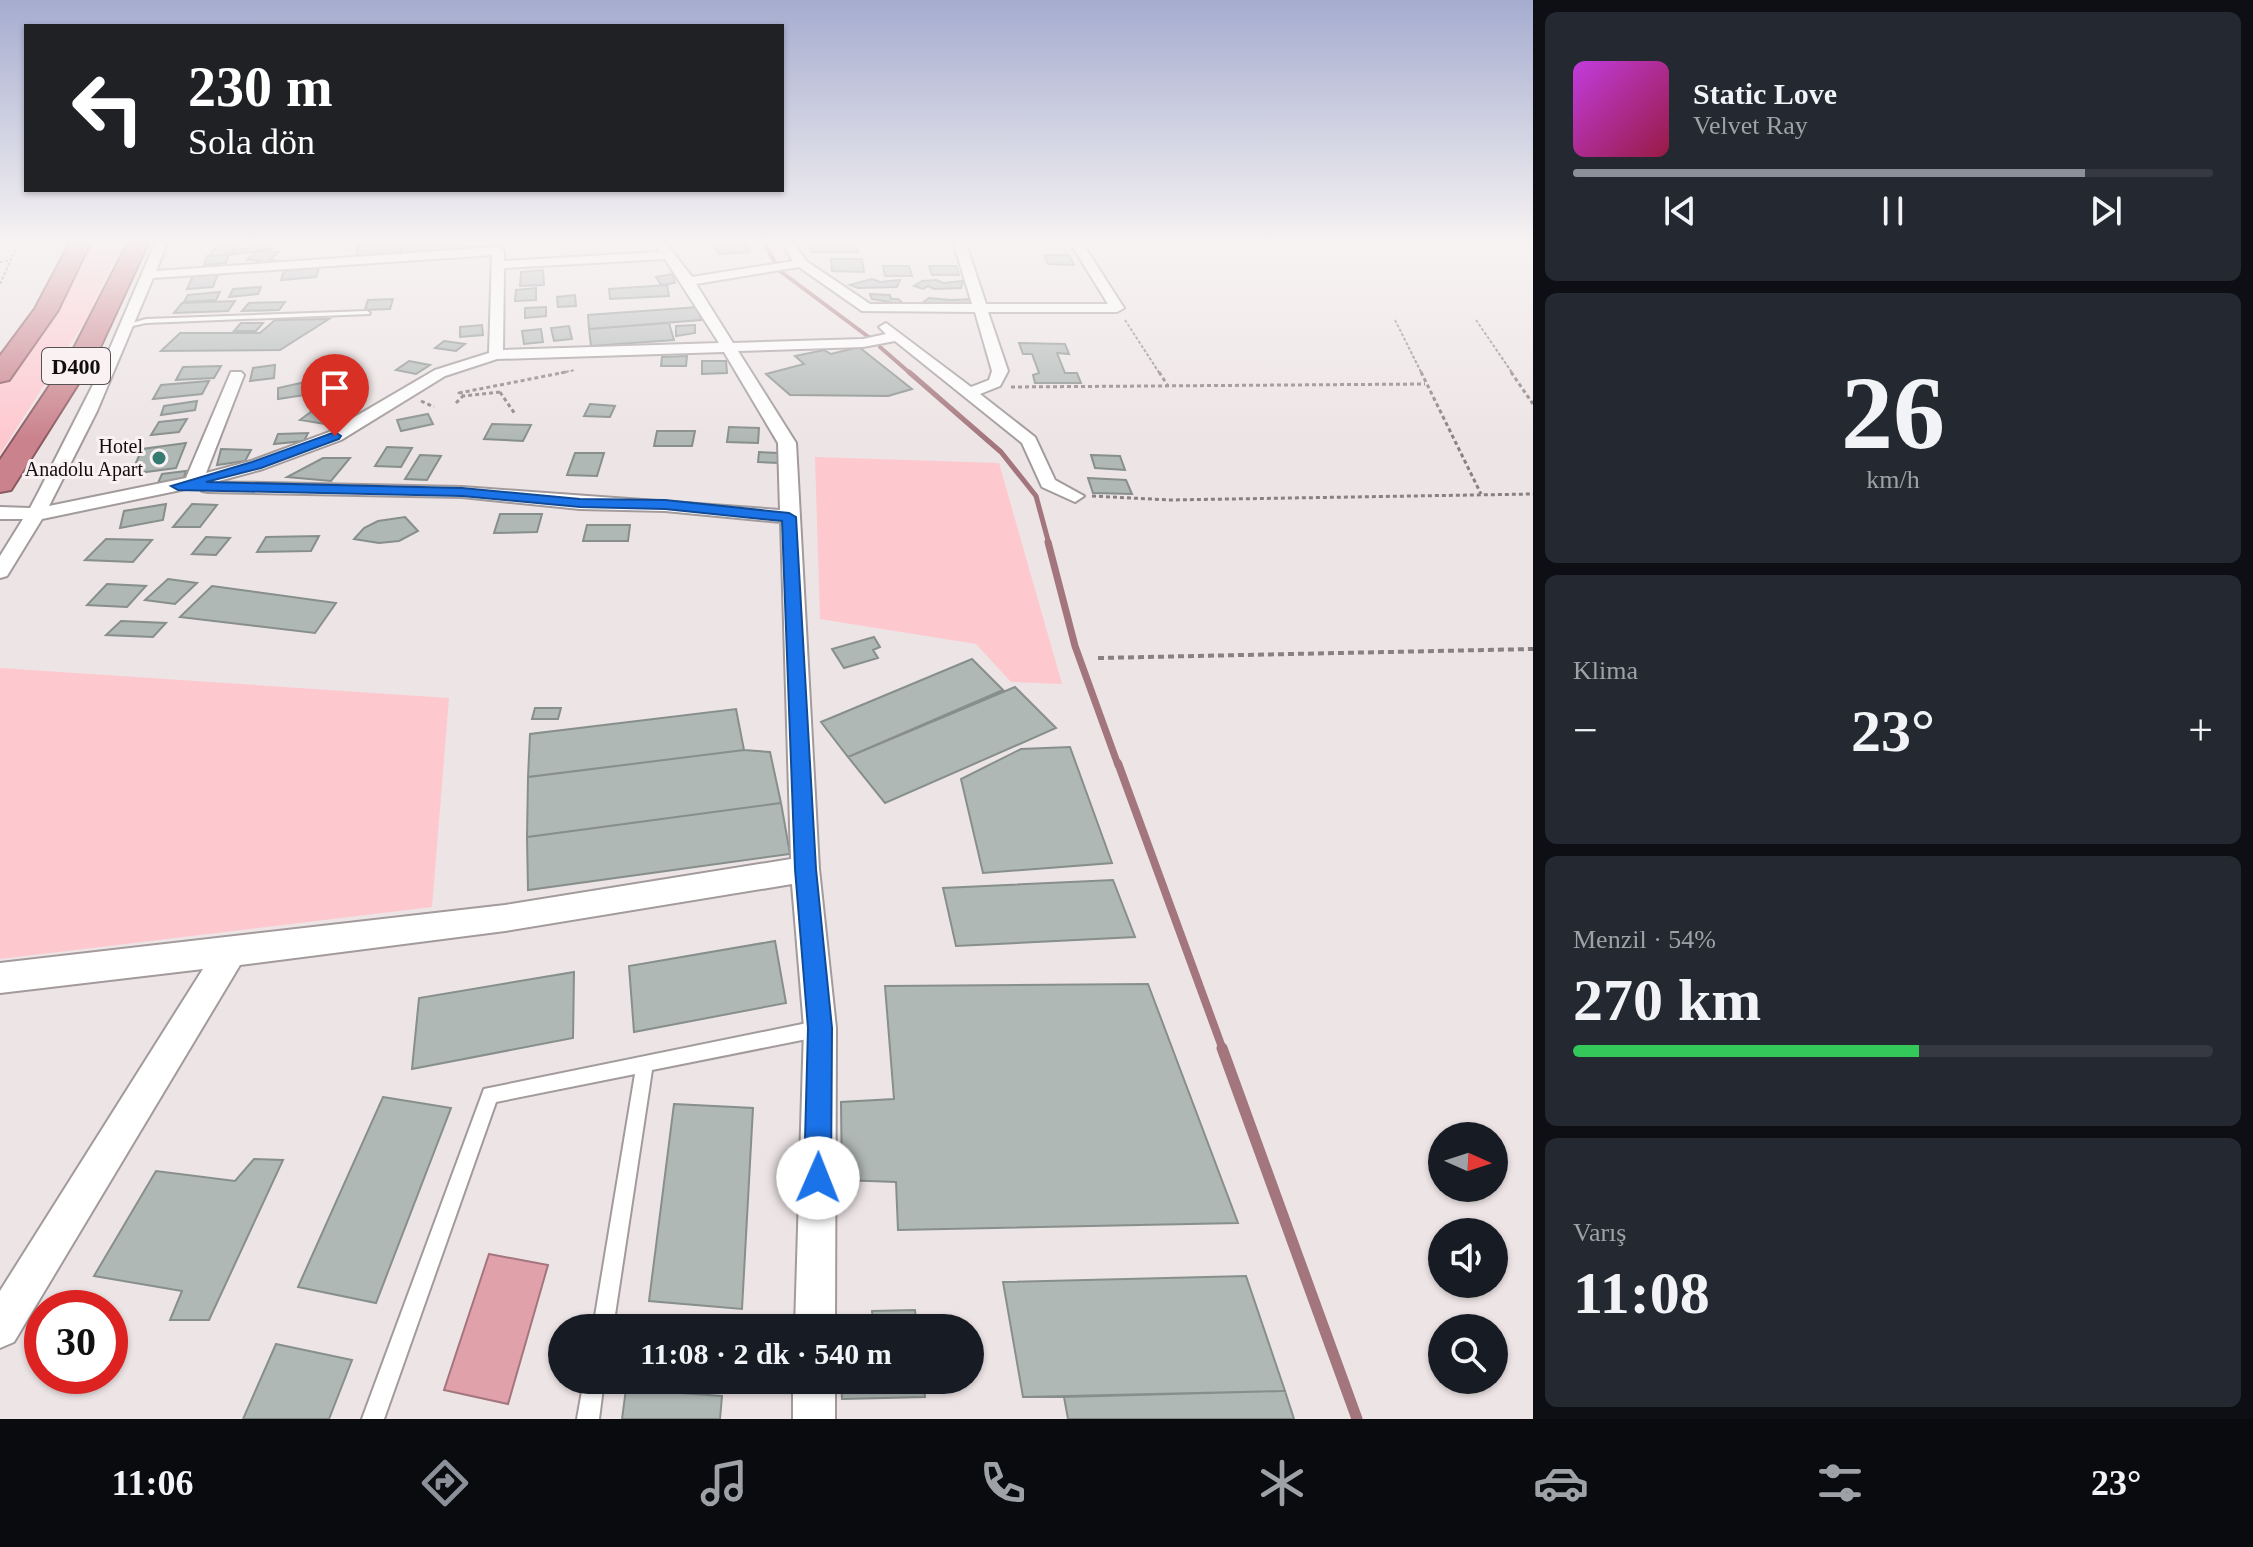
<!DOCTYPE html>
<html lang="tr">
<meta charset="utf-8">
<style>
:root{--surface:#171b24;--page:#242831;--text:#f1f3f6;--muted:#9ea1a6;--line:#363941;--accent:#8c9099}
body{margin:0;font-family:Georgia,serif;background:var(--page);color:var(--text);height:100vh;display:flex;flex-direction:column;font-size:30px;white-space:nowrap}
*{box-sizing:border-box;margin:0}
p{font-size:26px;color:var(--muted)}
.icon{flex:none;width:44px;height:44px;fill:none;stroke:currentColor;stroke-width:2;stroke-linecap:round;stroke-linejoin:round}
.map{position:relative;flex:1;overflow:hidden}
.sheet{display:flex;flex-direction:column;gap:12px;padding:12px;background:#0d0f14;width:720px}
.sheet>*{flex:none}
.banner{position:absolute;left:24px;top:24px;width:760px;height:168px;border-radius:0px;box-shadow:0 2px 6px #0004;background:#202124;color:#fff;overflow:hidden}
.needle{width:52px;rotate:93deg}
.buttons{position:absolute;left:1428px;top:1122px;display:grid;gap:16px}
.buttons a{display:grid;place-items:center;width:80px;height:80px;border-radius:50%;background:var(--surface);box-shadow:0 2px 6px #0004;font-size:40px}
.speed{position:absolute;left:24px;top:1290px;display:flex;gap:16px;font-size:40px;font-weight:700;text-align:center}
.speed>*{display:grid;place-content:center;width:104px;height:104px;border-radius:50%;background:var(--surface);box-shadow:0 2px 6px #0004;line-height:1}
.speed .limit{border:12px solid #d22;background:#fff;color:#111}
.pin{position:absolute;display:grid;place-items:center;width:68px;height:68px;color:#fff;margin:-82px -34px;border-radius:50% 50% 50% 0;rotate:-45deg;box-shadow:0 0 8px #0007}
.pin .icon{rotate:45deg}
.me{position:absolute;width:88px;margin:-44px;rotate:1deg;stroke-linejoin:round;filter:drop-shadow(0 0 6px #0008)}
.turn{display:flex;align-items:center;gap:28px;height:168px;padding:0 32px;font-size:36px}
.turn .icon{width:104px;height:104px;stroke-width:2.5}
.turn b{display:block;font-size:56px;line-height:68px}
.big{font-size:60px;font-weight:800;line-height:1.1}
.sheet .widget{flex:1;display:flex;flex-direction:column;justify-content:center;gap:12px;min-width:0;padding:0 28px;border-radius:12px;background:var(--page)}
.sheet .dial{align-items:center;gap:0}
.dial b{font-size:104px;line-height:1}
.song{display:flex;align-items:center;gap:24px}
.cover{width:96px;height:96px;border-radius:12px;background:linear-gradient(135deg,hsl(290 70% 55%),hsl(340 70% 35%))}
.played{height:8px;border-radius:4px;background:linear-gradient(90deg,var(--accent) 80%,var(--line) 80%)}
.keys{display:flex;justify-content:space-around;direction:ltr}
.heat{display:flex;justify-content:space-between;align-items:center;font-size:44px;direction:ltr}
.charge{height:12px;border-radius:6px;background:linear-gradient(90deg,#34c759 54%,var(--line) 0)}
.trip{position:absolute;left:548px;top:1314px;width:436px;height:80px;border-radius:40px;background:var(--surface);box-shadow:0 2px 6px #0004;font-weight:800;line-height:80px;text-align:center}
.tabs{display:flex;height:128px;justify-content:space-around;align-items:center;background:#090b0e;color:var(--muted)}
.tabs .icon{width:56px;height:56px}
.tabs .active{color:var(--accent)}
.tabs b{font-size:36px;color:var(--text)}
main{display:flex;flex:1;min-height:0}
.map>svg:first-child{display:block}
.green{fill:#fec8cf}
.water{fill:#e1a1aa;stroke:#a3757c;stroke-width:2}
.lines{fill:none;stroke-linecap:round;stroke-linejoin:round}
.stream-far4{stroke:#a3757c;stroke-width:4}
.stream-far3{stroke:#a3757c;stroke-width:5}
.stream-far2{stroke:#a3757c;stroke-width:7}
.stream-far1{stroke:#a3757c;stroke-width:8}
.stream{stroke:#a3757c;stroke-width:11}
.building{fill:#b0b8b6;stroke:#878f8d;stroke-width:2}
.lane-casing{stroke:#a29a9b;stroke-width:4}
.street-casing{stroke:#a29a9b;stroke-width:4}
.highway-casing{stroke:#895960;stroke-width:4}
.path-far2{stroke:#878182;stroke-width:2;stroke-dasharray:3 2;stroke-linecap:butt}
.path-far1{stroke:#878182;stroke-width:3;stroke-dasharray:4 3;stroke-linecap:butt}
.path{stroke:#878182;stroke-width:4;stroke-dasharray:6 4;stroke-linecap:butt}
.lane{fill:#fff;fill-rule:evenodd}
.street{fill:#fff;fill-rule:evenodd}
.highway{fill:#ca828c;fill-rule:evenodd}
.route{fill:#1a73e8;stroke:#114b97;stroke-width:2}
.poi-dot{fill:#367b70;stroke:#faf1f2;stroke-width:3}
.labels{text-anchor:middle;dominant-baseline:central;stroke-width:6;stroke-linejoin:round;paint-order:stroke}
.far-poi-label{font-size:20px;fill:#110e0f;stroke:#faf1f2;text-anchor:end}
.shield{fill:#faf1f2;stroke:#575253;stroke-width:2}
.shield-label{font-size:22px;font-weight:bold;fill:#110e0f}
</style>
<main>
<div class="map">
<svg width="1533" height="1419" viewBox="0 0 1533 1419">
<rect width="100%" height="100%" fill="#ede4e5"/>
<path class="green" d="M87,241H123L87,318L0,454V384L19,358Z
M815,457L999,463L1062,684L1011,682L976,644L820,619Z
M0,668L449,698L432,907L0,959Z"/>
<path class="water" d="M489,1254L548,1265L508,1404L444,1390Z"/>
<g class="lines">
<path class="stream-far4" d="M763,241L776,264
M780,271L870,338
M880,347L911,374"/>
<path class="stream-far3" d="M909,372L1001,452L1036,496L1049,544"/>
<path class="stream-far2" d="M1048,542L1075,646L1118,765"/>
<path class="stream-far1" d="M1118,763L1223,1050"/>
<path class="stream" d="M1222,1048L1357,1419"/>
</g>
<path class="building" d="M219,241H241L229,255L210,256Z
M252,241H272L270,249L229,255L234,250L250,248Z
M359,241H402L400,255L356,259Z
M402,241H461V250L400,255Z
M744,242L749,252L719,254L714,244Z
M810,245H856L858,252H811Z
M258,251L279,252L269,260H274L269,265L254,264L259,260H247Z
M229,255L226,263L204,265L207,256Z
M1044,255H1069L1074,265L1048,264Z
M831,259H862L864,272L832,271Z
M883,266H909L912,276H885Z
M929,266H956L959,275H932Z
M319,268L316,277L281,280L284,271Z
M543,270L544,285L520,286L521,272Z
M218,274L213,287L187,289L193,276Z
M673,274L675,283L661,285L656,277Z
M872,279L880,282L900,280L897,287L858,288L850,285Z
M936,280L943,283L963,281L961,288L934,289L928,286L923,289L914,286L922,281Z
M667,285L669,296L610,299L609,289Z
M261,287L258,294L229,297L233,289Z
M536,288V300L515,301L516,290Z
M220,292L216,300L184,302L188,295Z
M870,294L890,295L891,299H898L907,307H893L890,302L872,299Z
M575,295L576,306L558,307L557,297Z
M929,298L951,300L972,299L970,305L942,307L936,304L930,306L921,304Z
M393,299L390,309L365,310L368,300Z
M235,301L228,311L174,313L182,303Z
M285,302L279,310L242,311L249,303Z
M546,307V316L525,318V308Z
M698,307L701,320L589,329L588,315Z
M329,319L280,350L161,351L180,333H260L275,320Z
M241,323H263L256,331H234Z
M669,323L674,340L591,346L589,329Z
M482,325L483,335L460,337V327Z
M695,325V333L676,336V326Z
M569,326L572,339L554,341L551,328Z
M541,329L543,342L524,344L522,331Z
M444,341L465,344L456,351L435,348Z
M1019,343L1065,344L1069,354L1057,353L1065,373H1077L1081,383H1035L1033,375L1039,373L1032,354H1023Z
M859,347L912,389L888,396L790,395L766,374L804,364L795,356L824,350L831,354Z
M687,356L686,366H661L662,357Z
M409,361L430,365L416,374L396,370Z
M702,361H726L727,373L702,374Z
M328,363L343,366L327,377L312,375Z
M275,365L274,378L250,381L253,368Z
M221,366L214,378L176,380L183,367Z
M209,381L202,394L153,399L161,385Z
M305,382V395L278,399V388Z
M197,401L195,410L161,415L164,406Z
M590,404L615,406L610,417L584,416Z
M319,406L349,410L331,425L300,420Z
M428,414L433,424L401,431L397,420Z
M187,419L179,432L151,435L159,422Z
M492,424L531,425L523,441L484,439Z
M729,427L759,428L758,443L727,442Z
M657,431H695L692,446H654Z
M308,433L304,441L274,444L278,434Z
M186,443L176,468L131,474L142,449Z
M387,447L412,448L401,467L375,466Z
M221,449L251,450L245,461L217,465Z
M759,452L779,453L778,463L758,462Z
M575,453H604L597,476L567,475Z
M420,455L441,456L427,480L405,479Z
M1091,455L1120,456L1125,470L1095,468Z
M323,458H350L331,481L287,477Z
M186,471L183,480L158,483L162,474Z
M1088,478L1126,480L1132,494L1093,493Z
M166,504L163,520L120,528L124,511Z
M192,504L217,505L200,527H173Z
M500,514H542L537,532L494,533Z
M405,517L418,531L399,541L379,543L354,539L364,528L378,521Z
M587,525H630L628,541H583Z
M319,536L311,551L257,552L266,537Z
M206,537L230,538L216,555L192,554Z
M106,539L152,540L133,562L85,560Z
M168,579L197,583L175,604L145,600Z
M107,584L146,586L127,607L87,605Z
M212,586L336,603L315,633L180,617Z
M121,621L166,623L153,637L106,635Z
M874,637L880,647L873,650L878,658L844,668L832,649Z
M972,659L1003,690L848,757L821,722Z
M1015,687L1056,728L885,803L848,757Z
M535,708H561L558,719H532Z
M736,709L744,750L528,777L530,734Z
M1070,747L1112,863L983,873L961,779L1021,749Z
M744,750L770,752L781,803L527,837L528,777Z
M781,803L790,854L528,890L527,837Z
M1113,880L1135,937L956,946L943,888Z
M775,941L786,1003L634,1032L629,966Z
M574,972L573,1038L412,1069L419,998Z
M1148,984L1238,1223L898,1230L896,1182L842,1180L841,1102L894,1099L885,986Z
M383,1097L451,1108L376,1303L298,1287Z
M674,1104L753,1108L742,1309L649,1301Z
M254,1159L283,1160L209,1320H170L182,1291L94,1276L156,1171L235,1181Z
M1246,1276L1285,1391L1023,1397L1003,1282Z
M915,1310L917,1328H874L872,1311Z
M276,1344L352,1360L329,1419H243Z
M841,1380H923L925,1397L842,1399Z
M626,1389L722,1396L720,1419H622Z
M1285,1391L1294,1419H1068L1064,1397Z"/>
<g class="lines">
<g class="lane-casing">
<path id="lane" d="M367,311L370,313L369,314L146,323L128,327L125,325L146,319Z
M817,1021L823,1023L825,1029L823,1035L817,1037L652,1070L613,1328H593L635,1074L496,1102L384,1419H362L484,1089Z
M584,1380H604L599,1419H577Z"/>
</g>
<g class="street-casing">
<path id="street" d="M156,241H168L156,271L498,247L504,251V261L660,252L652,241H664L692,277L793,261L781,241H793L806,261L870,304H972L953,241H965L986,304H1108L1069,241H1081L1124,308L1117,312H988L1008,371L1000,386L980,394L1035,437L1055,480L1084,496L1075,502L1042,487L1022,443L895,341L863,347L738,351L796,443L819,869L836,1028L835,1328H795L804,1028L792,884L505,931L240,965L14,1342L0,1348V1291L203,969L0,993V963L505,905L791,859L781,522L665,511L580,509L462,497L208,492L202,491L200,486L42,519L7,576L0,578V556L23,519H0V507L30,508L38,493L101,369ZM492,255L489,353L435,370L329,432L251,461L206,473L244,375L241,372H231L186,478L49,506L97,411L153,278ZM665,259L719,343L503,350L504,268ZM799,267L862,311L975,312L992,371L989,380L971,387L886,323L879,327L886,334L863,339L733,343L696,284ZM724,352L778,443L780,510L462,487L215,482L263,469L341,440L445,376L497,359Z
M793,1380H835V1419H793Z"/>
</g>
<g class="highway-casing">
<path id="highway" d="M71,241H91L58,310L9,380L0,382V356L35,309Z
M129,241H149L97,354L11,490L0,492V460L71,354Z"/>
</g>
<path class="path-far2" d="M0,262L8,261
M0,284L19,241
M1125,320L1160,374
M1395,320L1422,374
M1476,320L1513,374
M556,374L575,370"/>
<path class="path-far1" d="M1159,372L1168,386
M1421,372L1481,494
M1511,372L1533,404
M1011,387L1425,384
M500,392L463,396L459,393L566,372
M500,392L515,414
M421,401L434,407
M456,403L463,396
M1092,496L1170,500L1533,494"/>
<path class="path" d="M1098,658L1533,649"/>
<use href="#lane" class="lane"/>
<use href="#street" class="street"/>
<use href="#highway" class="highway"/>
</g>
<linearGradient id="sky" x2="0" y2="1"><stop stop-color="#a5accf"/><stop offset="0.55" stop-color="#f7f3f3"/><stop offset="1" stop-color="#f7f3f3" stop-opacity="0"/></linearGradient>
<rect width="1533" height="440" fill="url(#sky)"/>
<path class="route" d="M335,432L341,436L339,439L261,468L206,482L462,488L580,499L665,500L789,513L796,517L816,869L832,1028L831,1178L827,1188L818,1192L808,1188L804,1178L808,1028L795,869L782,521L665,509L580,507L462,496L178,490L171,486L252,462Z"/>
<circle class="poi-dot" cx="159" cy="458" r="8"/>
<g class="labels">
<g class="far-poi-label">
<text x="143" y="446">Hotel<tspan x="143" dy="23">Anadolu Apart</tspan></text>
</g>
<rect class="shield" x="42" y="348" width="68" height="36" rx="6"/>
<g class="shield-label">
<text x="76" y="366">D400</text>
</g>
</g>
</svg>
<div class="buttons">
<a><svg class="needle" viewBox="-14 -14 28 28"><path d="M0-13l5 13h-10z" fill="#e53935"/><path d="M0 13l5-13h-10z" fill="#9ea1a6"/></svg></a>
<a><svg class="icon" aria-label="sound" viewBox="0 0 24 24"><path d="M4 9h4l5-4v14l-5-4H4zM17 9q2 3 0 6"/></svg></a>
<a><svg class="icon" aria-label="search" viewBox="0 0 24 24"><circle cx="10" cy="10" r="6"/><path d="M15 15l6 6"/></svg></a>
</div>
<div class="speed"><div class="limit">30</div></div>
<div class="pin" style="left:335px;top:436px;background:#d93025"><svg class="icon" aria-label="arrive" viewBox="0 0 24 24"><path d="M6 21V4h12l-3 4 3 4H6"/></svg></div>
<svg class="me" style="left:818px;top:1178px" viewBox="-20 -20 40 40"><circle r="19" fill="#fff"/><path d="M0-13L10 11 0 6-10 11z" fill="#1a73e8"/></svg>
<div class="trip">11:08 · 2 dk · 540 m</div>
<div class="banner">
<div class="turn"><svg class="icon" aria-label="left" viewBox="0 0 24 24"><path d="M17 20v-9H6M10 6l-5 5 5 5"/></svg><div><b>230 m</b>Sola dön</div></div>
</div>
</div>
<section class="sheet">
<div class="widget">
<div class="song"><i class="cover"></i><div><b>Static Love</b><p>Velvet Ray</p></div></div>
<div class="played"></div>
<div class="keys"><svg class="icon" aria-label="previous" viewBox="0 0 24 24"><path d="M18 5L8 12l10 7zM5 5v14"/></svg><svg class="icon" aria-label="pause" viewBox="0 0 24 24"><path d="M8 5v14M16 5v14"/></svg><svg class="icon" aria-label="next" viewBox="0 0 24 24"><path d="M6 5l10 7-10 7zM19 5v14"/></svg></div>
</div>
<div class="widget dial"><b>26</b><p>km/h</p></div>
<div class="widget"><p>Klima</p>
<div class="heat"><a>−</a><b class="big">23°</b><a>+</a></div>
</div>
<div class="widget"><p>Menzil · 54%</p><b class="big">270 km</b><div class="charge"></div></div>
<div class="widget"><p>Varış</p><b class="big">11:08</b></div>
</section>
</main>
<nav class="tabs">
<b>11:06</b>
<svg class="icon active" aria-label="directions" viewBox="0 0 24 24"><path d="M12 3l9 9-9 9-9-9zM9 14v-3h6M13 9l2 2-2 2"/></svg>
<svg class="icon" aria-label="music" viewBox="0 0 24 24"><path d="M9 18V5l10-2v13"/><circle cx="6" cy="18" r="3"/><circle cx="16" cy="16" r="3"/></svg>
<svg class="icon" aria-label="phone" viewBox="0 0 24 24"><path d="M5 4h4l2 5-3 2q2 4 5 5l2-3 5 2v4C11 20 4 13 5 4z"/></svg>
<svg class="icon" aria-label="climate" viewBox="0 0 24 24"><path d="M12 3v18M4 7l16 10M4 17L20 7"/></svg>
<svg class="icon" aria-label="car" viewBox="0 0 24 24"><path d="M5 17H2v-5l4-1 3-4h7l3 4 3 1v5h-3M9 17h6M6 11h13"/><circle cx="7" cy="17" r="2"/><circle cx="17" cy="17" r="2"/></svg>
<svg class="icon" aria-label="filters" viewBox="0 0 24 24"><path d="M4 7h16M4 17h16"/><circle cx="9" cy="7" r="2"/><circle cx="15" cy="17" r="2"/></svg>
<b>23°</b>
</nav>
